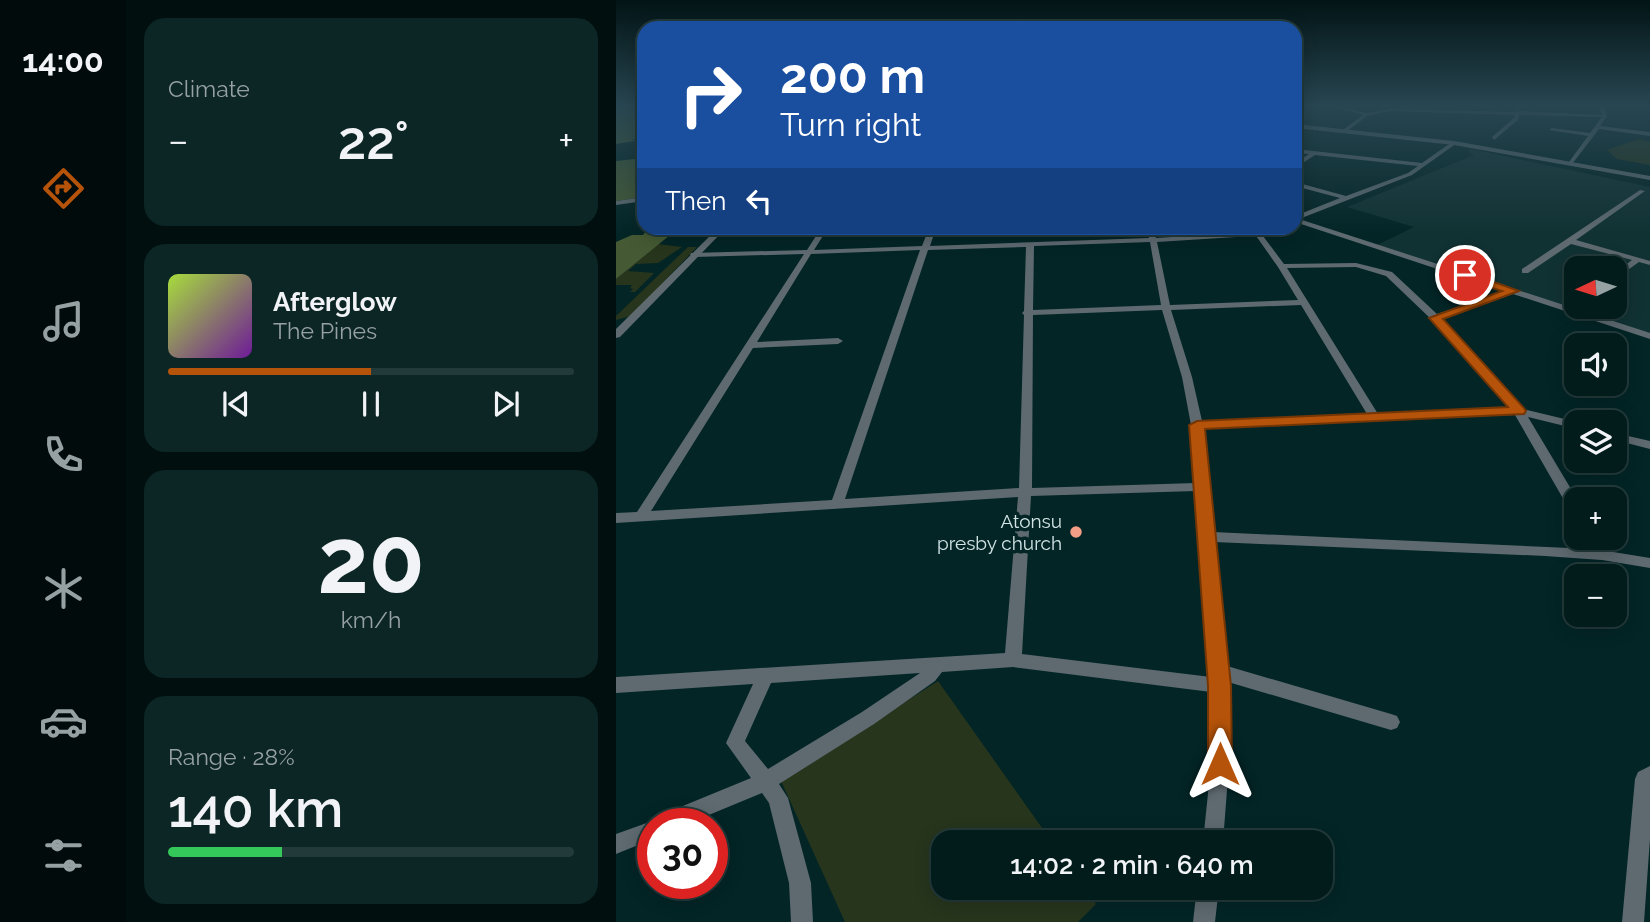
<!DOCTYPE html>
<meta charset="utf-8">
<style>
:root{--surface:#021c1c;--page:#0c2525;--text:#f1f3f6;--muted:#96a1a3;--line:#233a3b;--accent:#b45309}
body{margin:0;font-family:Raleway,sans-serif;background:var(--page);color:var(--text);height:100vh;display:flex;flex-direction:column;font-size:26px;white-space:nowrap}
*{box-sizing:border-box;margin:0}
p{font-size:23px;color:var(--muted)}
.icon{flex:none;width:38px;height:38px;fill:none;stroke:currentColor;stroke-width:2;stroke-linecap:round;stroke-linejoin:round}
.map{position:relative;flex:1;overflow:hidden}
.sheet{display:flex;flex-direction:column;gap:18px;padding:18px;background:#010f0f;width:490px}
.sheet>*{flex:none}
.hud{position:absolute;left:21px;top:21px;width:665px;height:214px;border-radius:21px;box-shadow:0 4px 18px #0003,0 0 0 2px var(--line);background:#1a4fa0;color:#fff;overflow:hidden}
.needle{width:46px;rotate:266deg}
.buttons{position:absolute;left:948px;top:256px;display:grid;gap:14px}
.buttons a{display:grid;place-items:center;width:63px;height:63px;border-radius:14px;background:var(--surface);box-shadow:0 4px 18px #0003,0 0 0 2px var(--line);font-size:35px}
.speed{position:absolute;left:21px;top:808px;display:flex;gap:14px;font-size:35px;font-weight:700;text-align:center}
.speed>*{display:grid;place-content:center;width:91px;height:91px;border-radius:50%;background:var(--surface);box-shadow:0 4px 18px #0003,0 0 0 2px var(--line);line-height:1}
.speed .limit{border:10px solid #d22;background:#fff;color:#111}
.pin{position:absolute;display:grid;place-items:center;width:60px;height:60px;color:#fff;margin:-30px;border:4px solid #fff;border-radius:50%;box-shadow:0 2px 7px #0007}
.me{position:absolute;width:77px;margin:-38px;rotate:0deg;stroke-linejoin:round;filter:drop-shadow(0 0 5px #0008)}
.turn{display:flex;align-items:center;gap:24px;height:147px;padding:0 28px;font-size:32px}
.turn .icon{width:91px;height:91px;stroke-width:2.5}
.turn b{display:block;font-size:49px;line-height:60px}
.then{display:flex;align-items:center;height:66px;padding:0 28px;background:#0003;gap:14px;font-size:26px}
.big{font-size:52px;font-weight:600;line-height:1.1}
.sheet .tile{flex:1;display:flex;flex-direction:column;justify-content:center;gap:10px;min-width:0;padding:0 24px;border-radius:21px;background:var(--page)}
.sheet .dial{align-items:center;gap:0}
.dial b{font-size:91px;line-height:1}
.song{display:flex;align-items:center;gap:21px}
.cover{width:84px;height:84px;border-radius:10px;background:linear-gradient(135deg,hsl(80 70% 55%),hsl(280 70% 35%))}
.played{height:7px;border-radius:4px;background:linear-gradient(90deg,var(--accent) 50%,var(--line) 50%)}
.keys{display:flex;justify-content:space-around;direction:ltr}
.heat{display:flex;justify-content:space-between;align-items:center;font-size:38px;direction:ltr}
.charge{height:10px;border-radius:5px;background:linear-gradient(90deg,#34c759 28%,var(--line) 0)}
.trip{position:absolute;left:315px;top:830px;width:402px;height:70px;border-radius:21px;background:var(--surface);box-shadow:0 4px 18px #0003,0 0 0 2px var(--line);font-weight:600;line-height:70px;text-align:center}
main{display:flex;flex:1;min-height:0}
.tab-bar{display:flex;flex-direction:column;width:126px;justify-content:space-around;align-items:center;background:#010b0b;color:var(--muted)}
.tab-bar .icon{width:49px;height:49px}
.tab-bar .on{color:var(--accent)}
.tab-bar b{font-size:32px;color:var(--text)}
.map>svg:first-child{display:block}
.built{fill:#113233;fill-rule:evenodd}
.green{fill:#27351d}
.forest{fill:#455a34}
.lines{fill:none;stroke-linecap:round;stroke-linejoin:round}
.minor{fill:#5e6a70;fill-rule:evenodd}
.tertiary{fill:#5e6a70;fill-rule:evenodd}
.route{fill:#b45309;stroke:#753606;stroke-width:2}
.poi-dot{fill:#f49e87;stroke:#032526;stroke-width:2.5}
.labels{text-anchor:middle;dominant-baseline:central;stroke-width:7;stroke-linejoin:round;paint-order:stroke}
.poi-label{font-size:19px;fill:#d2e4e4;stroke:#032526;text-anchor:end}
</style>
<main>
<nav class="tab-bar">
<b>14:00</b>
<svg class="icon on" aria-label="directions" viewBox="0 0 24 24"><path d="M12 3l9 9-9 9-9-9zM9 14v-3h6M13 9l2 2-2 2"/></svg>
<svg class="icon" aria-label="music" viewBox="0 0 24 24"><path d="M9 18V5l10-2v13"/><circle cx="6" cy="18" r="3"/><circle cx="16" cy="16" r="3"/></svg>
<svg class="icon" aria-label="phone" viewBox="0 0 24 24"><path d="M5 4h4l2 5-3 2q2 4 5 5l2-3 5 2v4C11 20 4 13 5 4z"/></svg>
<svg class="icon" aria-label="climate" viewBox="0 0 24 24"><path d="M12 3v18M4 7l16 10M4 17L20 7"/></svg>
<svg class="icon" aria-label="car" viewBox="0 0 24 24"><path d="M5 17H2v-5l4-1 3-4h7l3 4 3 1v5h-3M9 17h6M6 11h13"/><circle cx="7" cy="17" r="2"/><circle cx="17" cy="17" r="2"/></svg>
<svg class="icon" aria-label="filters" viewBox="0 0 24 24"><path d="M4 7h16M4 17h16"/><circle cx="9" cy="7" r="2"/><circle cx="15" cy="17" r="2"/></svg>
</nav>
<section class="sheet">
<div class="tile"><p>Climate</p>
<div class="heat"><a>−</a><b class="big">22°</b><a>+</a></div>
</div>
<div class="tile">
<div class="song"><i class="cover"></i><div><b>Afterglow</b><p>The Pines</p></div></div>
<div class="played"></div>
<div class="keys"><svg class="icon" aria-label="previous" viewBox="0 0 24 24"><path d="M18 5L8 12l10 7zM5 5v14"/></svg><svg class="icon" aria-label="pause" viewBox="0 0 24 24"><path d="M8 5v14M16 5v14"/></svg><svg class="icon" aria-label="next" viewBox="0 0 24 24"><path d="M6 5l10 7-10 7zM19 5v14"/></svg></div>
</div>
<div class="tile dial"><b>20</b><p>km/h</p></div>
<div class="tile"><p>Range · 28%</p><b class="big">140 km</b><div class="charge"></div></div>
</section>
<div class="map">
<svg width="1034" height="922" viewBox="0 0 1034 922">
<rect width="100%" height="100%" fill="#032526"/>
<path class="built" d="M855,149L1034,187V334L761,245L798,227L731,207L858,155L852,152ZM961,268H999V306H961Z"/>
<path class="green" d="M1023,139L1034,142V165L1001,159L991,150Z
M42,244L66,247L42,263L20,264L12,271L38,273L19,292H14L17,289L14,288L16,285H0V279Z
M72,247H81L15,316L0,320V316Z
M322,681L436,842H327V887H468L480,904L462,922H229L165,781Z"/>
<path class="forest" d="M0,106H28V135L16,140H25L0,144Z
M28,158V197L0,201V161Z
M32,228H93L59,231L0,279V242L16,235H27Z"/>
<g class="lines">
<path class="minor" d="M717,106L751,113L774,109L900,112L902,111L986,115L983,106H987L991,116L984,126L1034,132V136L983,129L956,164L953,162L972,136L933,130L936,128L974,133L986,117L903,115L902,120L878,140L876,137L898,118L899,115L774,111L751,116L730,132L727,130L747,115Z
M836,142L841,143L796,175L683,219L1034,333V339L897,294L825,319L907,409L961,422V429L912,417L961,499V516L956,514L899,415L587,428L597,532L976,549L969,537H983L991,551L1034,558V568L986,560L929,556L598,542L611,666L775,714L781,716L784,722L781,728L775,730L612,682L613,764L607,842H587L595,764V692L397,667L326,672L319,681L258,724L163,784L172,798L195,883L197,922H175L173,883L153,803L146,793L71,824H37V839L0,854V834L39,820L40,817L135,778L110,743L137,684L0,693V677L389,653L402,497L0,523V513L21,512L188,254L78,257L74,255L75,253L191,250L205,228H212L198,250L306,246L313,228H320L314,246L533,238L530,228H536L540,238L620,233L644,228H654V230L644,232L668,264L740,263L776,272L821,314L888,291L679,222V216L724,198L679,186V182L730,196L792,173L802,166L699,155L679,168V163L693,154L679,153V149L806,163ZM638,233L662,267L682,300L554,305L541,242L620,237ZM534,242L545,305L417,310L418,246ZM410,247L408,311L406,313L408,315L403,488L229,499L312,250ZM304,250L216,500L35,511L137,348L222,344L227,341L222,338L141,342L195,254ZM740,267L770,276L816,320L894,408L762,414L671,268ZM685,305L751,414L586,421L576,377L555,310ZM546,310L566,377L575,425L580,483L416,488L417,315ZM580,491L594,668L593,671L595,677L406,654L415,496ZM304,673L246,712L152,769L129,741L155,683Z
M1024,190L1029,191L960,240L1034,261V265L1023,262L999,279V273L1016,260L955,244L912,273H906V269Z
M999,433L1034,441V449L999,440Z
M1034,766V839L1028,922H1006L1019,779L1022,772Z
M581,887H603L599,922H577Z"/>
<path class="tertiary" d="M679,124L838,141L1034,176V180L838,145L679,128Z
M28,197V201L0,205V201Z
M102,228H110L4,337L0,338V329Z"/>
</g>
<linearGradient id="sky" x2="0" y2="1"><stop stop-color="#021415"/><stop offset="0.45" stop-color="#284652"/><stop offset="1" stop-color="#284652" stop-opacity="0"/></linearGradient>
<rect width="1034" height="235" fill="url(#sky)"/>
<path class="route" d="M845,273H853L903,291L827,319L908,408L910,411L908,414L589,429L615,686L616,764L613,772L604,776L595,772L592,764V686L573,425L581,421L892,407L813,318L886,291L845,278Z"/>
<circle class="poi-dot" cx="460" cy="532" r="7"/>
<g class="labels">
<g class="poi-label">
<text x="446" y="521">Atonsu<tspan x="446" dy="22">presby church</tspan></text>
</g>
</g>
</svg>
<div class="buttons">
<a><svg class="needle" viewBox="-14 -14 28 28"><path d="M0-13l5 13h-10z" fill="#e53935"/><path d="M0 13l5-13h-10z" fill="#96a1a3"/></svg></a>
<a><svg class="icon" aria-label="sound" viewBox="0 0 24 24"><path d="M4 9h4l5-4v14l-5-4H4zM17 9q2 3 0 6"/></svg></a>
<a><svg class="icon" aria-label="layers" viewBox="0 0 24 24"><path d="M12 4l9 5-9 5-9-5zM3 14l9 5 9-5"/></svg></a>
<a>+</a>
<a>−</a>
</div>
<div class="speed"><div class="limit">30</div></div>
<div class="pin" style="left:849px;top:275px;background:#d93025"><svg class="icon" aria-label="arrive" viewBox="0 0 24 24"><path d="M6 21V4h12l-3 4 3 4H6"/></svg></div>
<svg class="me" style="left:604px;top:764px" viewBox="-20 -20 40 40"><path d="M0-17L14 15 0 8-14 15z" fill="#b45309" stroke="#fff" stroke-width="4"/></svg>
<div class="trip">14:02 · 2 min · 640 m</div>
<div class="hud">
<div class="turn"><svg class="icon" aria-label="right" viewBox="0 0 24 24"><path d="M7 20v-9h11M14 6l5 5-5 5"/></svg><div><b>200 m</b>Turn right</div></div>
<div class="then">Then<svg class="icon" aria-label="left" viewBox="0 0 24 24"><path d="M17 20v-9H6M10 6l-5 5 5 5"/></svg></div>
</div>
</div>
</main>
